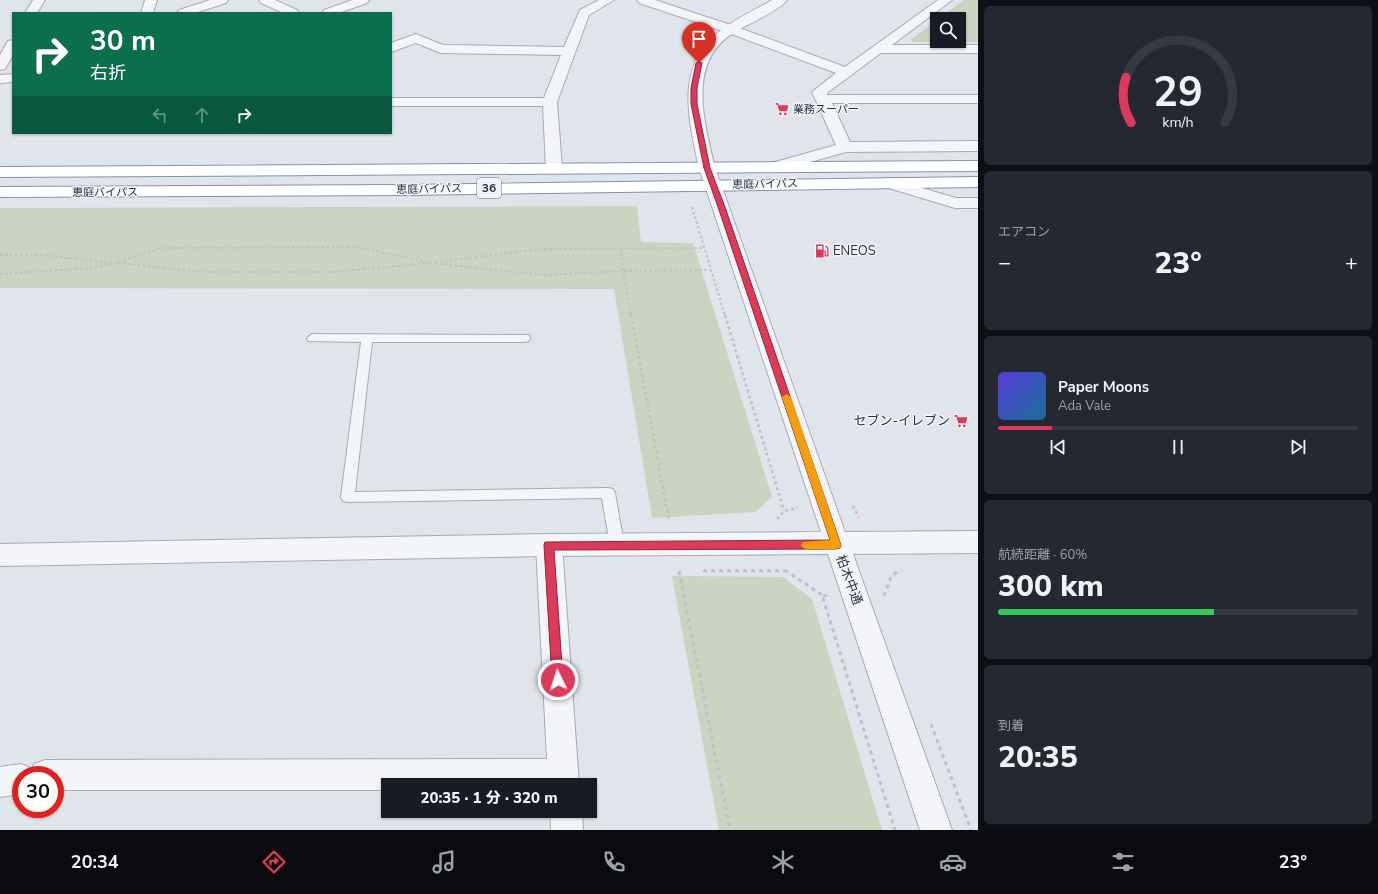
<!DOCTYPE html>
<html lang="ja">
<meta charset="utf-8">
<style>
:root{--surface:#171b24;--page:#242831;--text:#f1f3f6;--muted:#9ea1a6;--line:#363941;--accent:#db3a5a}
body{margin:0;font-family:"Nunito Sans","Noto Sans JP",sans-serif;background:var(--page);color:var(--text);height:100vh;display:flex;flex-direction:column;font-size:15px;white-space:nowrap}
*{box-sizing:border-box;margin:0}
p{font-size:13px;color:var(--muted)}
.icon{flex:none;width:22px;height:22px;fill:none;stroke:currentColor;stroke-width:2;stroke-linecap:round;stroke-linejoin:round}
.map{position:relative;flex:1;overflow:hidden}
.details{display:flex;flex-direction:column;gap:6px;padding:6px;background:#0d0f14;width:400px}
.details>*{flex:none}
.banner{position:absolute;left:12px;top:12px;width:380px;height:122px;border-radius:0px;box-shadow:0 1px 3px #0004;background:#0b6e4f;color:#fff;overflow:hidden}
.tools{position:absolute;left:930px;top:12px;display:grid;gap:8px}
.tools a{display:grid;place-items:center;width:36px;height:36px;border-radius:0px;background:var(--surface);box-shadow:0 1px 3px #0004;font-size:20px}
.speed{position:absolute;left:12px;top:766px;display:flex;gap:8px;font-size:20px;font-weight:700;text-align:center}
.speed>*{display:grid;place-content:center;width:52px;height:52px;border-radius:50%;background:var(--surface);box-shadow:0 1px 3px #0004;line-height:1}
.speed .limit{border:6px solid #d22;background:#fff;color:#111}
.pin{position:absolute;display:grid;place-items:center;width:34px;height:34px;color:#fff;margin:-41px -17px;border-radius:50% 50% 50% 0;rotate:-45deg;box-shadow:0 0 4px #0007}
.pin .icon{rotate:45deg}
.me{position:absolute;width:44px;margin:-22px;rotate:356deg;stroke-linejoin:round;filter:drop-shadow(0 0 3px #0008)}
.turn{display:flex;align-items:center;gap:14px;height:84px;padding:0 12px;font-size:18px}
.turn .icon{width:52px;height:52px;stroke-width:2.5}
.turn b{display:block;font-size:28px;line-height:34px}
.lanes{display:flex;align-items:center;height:38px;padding:0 12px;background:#0003;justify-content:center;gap:20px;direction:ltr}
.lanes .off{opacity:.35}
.big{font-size:30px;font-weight:800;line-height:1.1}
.details .widget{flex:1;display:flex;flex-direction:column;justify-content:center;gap:6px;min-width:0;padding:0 14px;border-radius:6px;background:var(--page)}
.details .dial{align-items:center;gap:0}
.dial svg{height:104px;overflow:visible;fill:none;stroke:var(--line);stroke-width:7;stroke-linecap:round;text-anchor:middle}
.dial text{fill:var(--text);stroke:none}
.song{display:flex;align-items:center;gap:12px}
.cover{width:48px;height:48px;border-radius:6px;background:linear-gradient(135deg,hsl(250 70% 55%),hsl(200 70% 35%))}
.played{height:4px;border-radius:2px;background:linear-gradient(90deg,var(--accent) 15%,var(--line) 15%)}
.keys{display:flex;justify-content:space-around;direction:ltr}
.heat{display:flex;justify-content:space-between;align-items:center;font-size:22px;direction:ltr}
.charge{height:6px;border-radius:3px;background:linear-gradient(90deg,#34c759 60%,var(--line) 0)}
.trip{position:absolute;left:381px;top:778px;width:216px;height:40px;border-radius:0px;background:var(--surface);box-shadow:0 1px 3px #0004;font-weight:800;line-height:40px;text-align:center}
.tabs{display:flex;height:64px;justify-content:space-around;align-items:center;background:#090b0e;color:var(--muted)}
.tabs .icon{width:28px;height:28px}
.tabs .selected{color:var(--accent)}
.tabs b{font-size:18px;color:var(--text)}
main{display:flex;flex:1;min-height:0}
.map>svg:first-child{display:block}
.green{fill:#c7d5c1}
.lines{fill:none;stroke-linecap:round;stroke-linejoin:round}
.service-casing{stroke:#a5acb6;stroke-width:2}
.minor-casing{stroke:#a5acb6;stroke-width:2}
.tertiary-casing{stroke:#a5acb6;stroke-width:2}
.trunk-casing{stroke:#8693a3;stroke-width:2}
.path-far2{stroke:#bec3c9;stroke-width:2;stroke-dasharray:2.5 2.5;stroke-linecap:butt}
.path-far1{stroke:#bec3c9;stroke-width:2.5;stroke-dasharray:3 3;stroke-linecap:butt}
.path{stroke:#bec3c9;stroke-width:3;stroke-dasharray:4 4;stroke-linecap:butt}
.service{fill:#f3f5f8;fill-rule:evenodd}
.minor{fill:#f3f5f8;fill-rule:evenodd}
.tertiary{fill:#f3f5f8;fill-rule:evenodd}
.trunk{fill:#fff;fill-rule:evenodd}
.route{fill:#db3a5a;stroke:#8e263a}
.slow{fill:#f59e0b}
.labels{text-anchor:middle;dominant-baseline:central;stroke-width:3;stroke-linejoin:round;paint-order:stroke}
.far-poi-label{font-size:11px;fill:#273344;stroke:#f0f4f8;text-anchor:start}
.far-street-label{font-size:11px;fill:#273344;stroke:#f0f4f8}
.shield{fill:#f0f4f8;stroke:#636d7a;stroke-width:1}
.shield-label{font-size:12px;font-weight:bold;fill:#273344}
.poi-label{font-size:13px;fill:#273344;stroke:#f0f4f8;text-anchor:start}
.street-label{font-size:13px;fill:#273344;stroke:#f0f4f8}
</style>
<main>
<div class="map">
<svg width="978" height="830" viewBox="0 0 978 830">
<rect width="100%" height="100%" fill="#e0e5eb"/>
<path class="green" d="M964,0H978V42H913L910,40L937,20V41H959V19H938Z
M637,206L641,242L693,243L772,497L755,512L652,518L614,289L0,288V208Z
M672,576L783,577L812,599L882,830H719Z"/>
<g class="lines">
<g class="service-casing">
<path id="service" d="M312,334L529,335L530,338L529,341L525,342H372L355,492L608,488L613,489L615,493L624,545L622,549L617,551L612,549L610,545L602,498L348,502L343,501L341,497L361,342L308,341L307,338Z"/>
</g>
<g class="minor-casing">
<path id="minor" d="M145,0H157L153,13H141Z
M210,0H228L226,3L195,13H177L179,10Z
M259,0H275L297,10L299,13H283L261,3Z
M599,0H614L589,15L557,102L562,168L560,171L554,173L548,171L546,168L543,106H391V98H544L561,55L441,53L416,43L391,52V43L416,34L443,45L564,47L580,10Z
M637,0H655L734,26L845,67L938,0H952L892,45H978V53H881L827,93V95H978V103H832L850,142L978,141V151L846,152L774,172L768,170L766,167L768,164L836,145L812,92L836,73L726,32L639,3Z
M888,178L956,198H978V208H955L882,186L880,183L882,180Z
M549,534L558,537L562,545L579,785H388V790H55V775H21V794L0,797V767L21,764L32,769L34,764L45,760L547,759L536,545L540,537Z
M550,811H582L583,830H551Z"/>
</g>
<g class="tertiary-casing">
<path id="tertiary" d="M33,0H45L37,13H25Z
M352,0H369L367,3L339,13H322L324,10Z
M772,0H787C780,10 749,24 738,30C685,59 704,121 715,168L845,532L978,531V553L853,554L952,830H920L828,554L549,556L0,566V544L549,534L821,532L699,168C688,116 673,61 727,26C741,16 757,9 772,0Z
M13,40V55L5,69L0,70V55L8,41Z
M13,74V82L0,83V75Z"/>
</g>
<g class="trunk-casing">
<path id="trunk" d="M978,161V171L0,177V167Z
M978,177V187L403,195L0,197V187L403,185Z"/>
</g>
<path class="path-far2" d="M692,207L725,316
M621,248L623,271L631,316
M0,255H44L113,263
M435,262L544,249L704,248
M118,263L204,272H334L428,263
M0,274L91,268L116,263L160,248L359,247L431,263L543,275L623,271L710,270"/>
<path class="path-far1" d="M631,315L669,520
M725,315L784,511
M853,506L859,518
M777,519L784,511L798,508"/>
<path class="path" d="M785,570L822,595
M679,571L730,830
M703,571H785
M827,596L822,595L895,830
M884,596L891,577L900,569
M931,724L971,830"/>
<use href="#service" class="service"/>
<use href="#minor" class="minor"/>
<use href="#tertiary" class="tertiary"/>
<use href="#trunk" class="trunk"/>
</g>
<path class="route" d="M699,61L702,63L697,88V104L710,168L725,207L841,545L840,548L836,549L554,550L563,680L562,684L558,686L553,684L552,680L544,545L545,542L830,540L718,207L704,168L691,104V88L696,63Z"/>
<path class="slow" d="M787,394L791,397L841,545L840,548L836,549H806L803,548L801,545L803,542L830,540L782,397Z"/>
<defs>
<g id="supermarket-bare" transform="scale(1.08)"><path d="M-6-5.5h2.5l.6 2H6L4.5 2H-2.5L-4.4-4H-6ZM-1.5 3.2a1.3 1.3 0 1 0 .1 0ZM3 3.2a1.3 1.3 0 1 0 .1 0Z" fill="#db3a5a" stroke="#f0f4f8" stroke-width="2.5" paint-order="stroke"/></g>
<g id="fuel-bare" transform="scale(1.08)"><path d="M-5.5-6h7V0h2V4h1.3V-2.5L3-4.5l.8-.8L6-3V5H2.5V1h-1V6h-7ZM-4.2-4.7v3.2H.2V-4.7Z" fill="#db3a5a" stroke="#f0f4f8" stroke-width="2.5" paint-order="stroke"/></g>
</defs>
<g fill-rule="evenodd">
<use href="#supermarket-bare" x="782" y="109"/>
<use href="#fuel-bare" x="822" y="251"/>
<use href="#supermarket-bare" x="961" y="421"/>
</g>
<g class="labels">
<g class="far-poi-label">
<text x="793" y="109">業務スーパー</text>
</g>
<g class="far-street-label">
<text transform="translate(765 184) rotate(-1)">恵庭バイパス</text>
<text transform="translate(429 189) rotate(-1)">恵庭バイパス</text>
<text x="105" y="192">恵庭バイパス</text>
</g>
<rect class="shield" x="477" y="178" width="24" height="20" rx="3"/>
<g class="shield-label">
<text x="489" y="188">36</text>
</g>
<g class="poi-label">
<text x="833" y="251">ENEOS</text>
<text x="950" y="421" text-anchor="end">セブン-イレブン</text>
</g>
<g class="street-label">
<text transform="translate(849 580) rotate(70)">柏木中通</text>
</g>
</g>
</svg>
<div class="tools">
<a><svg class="icon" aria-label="search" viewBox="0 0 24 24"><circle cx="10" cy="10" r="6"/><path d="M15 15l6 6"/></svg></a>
</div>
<div class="speed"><div class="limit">30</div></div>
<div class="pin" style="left:699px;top:63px;background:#d93025"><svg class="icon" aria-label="arrive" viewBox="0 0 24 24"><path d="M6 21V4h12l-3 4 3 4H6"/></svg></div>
<svg class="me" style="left:558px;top:680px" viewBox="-20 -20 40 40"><circle r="17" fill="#db3a5a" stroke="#fff" stroke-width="3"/><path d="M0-11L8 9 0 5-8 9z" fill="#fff"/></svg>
<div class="trip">20:35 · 1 分 · 320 m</div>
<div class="banner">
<div class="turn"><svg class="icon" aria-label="right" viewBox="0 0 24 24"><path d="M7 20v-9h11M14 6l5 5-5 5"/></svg><div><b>30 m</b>右折</div></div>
<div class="lanes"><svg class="icon off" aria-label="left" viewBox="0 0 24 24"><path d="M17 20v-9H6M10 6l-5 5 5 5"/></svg><svg class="icon off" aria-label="ahead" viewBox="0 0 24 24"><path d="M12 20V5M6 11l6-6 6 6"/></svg><svg class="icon" aria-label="right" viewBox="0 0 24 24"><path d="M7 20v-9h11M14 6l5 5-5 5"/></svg></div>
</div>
</div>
<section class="details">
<div class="widget dial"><svg viewBox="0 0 100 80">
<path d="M14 69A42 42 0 1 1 86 69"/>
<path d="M14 69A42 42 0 0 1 10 34" stroke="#db3a5a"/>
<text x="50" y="56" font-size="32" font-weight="700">29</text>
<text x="50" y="72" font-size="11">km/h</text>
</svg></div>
<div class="widget"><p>エアコン</p>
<div class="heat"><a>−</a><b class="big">23°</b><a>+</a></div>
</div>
<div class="widget">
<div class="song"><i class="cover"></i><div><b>Paper Moons</b><p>Ada Vale</p></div></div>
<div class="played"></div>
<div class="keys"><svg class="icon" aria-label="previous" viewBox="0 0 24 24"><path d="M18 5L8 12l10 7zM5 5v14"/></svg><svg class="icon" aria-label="pause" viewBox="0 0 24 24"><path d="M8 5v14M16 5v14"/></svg><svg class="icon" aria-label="next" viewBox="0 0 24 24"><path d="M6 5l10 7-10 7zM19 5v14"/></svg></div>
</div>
<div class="widget"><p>航続距離 · 60%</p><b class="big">300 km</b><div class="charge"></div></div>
<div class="widget"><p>到着</p><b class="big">20:35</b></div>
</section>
</main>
<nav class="tabs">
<b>20:34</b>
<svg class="icon selected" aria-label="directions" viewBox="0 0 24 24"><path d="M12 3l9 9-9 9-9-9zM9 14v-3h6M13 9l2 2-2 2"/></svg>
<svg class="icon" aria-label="music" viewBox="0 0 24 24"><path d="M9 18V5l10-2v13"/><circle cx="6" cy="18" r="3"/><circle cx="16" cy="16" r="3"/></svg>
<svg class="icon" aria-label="phone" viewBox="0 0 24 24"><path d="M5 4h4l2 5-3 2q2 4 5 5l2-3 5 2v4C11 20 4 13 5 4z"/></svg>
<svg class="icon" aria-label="climate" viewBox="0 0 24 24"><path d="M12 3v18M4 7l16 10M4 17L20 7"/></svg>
<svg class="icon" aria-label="car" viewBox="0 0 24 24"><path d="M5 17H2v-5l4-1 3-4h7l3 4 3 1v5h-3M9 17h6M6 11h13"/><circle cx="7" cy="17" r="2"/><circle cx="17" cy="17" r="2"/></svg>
<svg class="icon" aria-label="filters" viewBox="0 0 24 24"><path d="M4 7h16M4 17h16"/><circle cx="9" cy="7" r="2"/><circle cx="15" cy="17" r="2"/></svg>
<b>23°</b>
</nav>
